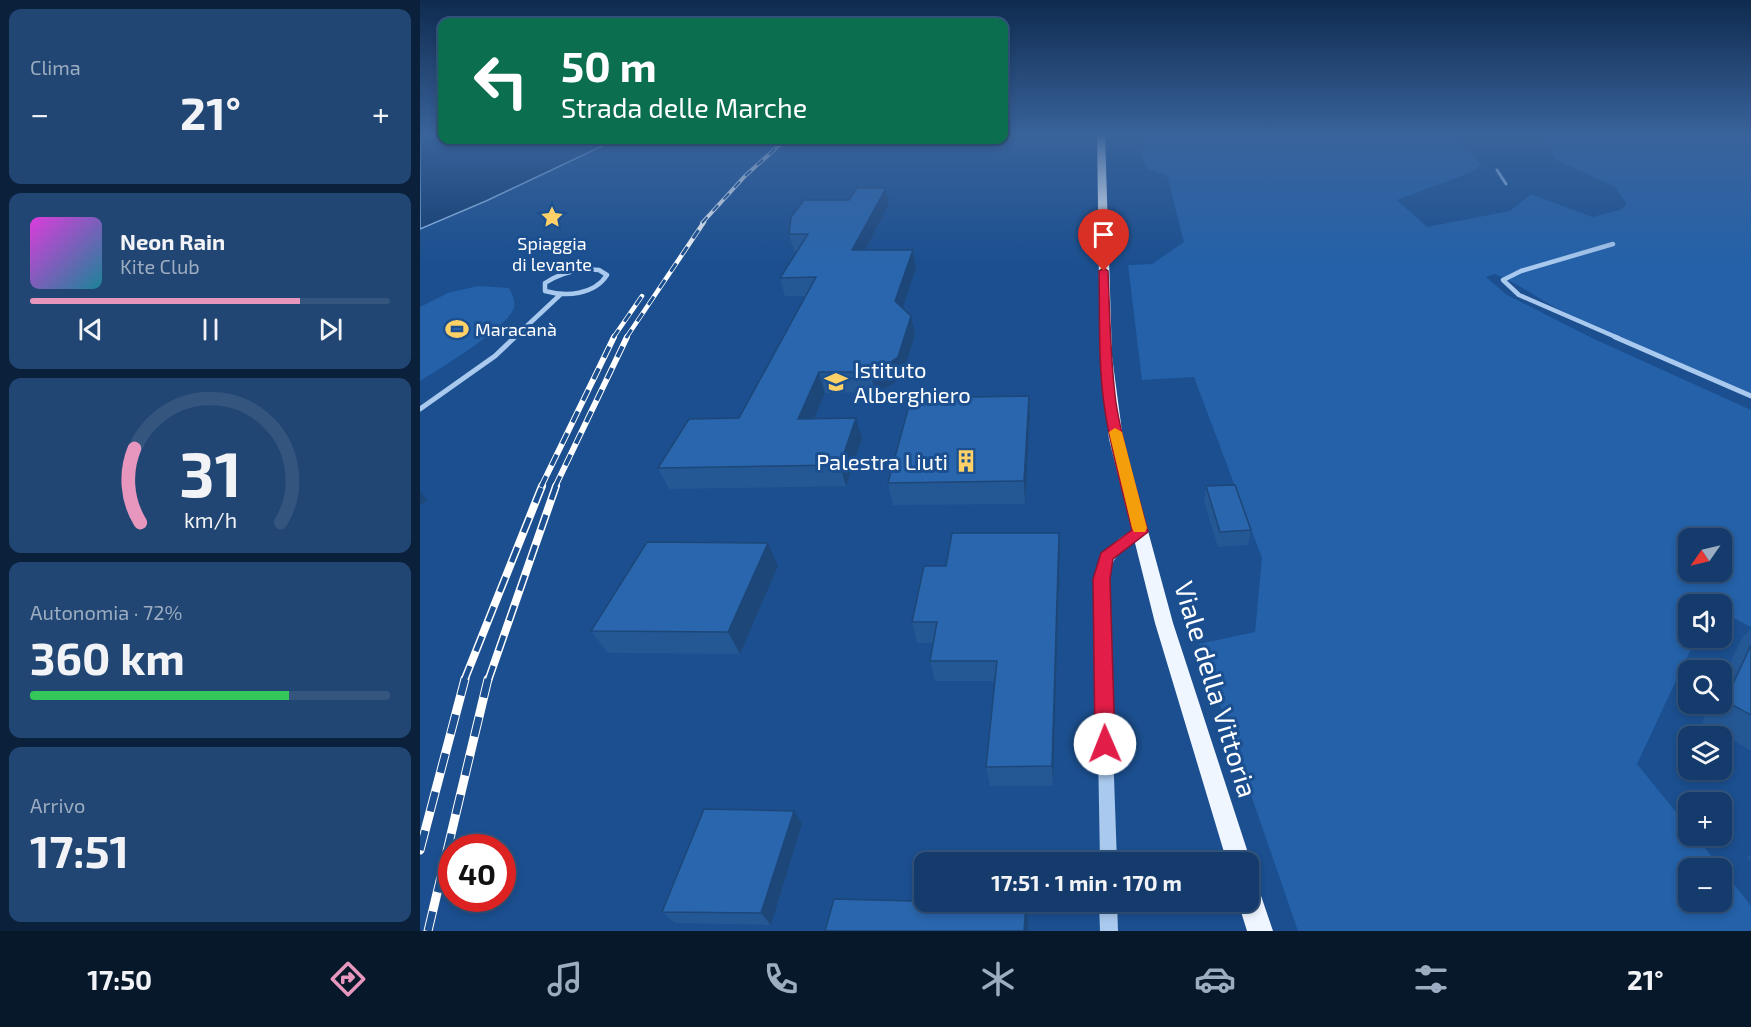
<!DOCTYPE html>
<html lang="it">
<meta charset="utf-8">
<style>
:root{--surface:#143b6b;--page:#214673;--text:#f1f3f6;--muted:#9dadc1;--line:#33557e;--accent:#e797bd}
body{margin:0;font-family:"Exo 2",sans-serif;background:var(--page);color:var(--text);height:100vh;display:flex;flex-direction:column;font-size:22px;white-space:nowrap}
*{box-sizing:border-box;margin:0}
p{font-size:20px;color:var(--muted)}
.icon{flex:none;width:33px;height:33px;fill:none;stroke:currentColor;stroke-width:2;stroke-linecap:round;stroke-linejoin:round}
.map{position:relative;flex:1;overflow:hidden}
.details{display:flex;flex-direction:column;gap:9px;padding:9px;background:#0b203b;width:420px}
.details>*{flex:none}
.top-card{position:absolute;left:18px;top:18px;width:570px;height:126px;border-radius:12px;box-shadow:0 3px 9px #0003,0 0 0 2px var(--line);background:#0b6e4f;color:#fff;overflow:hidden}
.needle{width:39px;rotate:236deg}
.fabs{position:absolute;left:1258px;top:528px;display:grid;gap:12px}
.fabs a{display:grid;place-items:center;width:54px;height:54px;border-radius:12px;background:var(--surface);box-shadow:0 3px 9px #0003,0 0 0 2px var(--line);font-size:30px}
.speed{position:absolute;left:18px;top:834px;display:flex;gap:12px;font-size:30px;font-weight:700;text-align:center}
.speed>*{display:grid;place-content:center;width:78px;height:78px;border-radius:50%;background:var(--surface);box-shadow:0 3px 9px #0003,0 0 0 2px var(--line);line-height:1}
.speed .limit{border:9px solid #d22;background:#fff;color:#111}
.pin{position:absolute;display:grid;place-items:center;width:51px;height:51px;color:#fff;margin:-62px -26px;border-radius:50% 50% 50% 0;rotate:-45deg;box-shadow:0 0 6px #0007}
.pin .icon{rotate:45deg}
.me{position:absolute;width:66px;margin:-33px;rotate:359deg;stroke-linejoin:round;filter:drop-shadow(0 0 4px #0008)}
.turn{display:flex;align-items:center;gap:21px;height:126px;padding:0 24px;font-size:27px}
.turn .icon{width:78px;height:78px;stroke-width:2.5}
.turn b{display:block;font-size:42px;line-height:51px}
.big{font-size:45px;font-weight:700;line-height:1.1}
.details .tile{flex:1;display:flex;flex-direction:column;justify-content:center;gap:9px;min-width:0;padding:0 21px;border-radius:12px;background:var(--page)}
.details .dial{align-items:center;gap:0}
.dial svg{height:156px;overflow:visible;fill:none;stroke:var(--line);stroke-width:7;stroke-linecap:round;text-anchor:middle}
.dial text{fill:var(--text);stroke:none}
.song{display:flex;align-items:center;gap:18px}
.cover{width:72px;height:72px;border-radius:9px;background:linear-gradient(135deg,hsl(300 70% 55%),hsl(190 70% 35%))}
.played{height:6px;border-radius:3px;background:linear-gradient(90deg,var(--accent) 75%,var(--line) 75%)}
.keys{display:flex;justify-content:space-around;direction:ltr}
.heat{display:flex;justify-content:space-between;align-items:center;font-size:33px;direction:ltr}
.charge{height:9px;border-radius:4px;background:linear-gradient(90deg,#34c759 72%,var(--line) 0)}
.trip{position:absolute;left:494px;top:852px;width:345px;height:60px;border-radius:12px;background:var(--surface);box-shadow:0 3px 9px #0003,0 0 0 2px var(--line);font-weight:700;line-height:60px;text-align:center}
.tab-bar{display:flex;height:96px;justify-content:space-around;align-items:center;background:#08182b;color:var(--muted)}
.tab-bar .icon{width:42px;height:42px}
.tab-bar .current{color:var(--accent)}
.tab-bar b{font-size:27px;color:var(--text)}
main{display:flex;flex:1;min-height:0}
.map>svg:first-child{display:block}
.green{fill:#2461a8;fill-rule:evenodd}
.water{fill:#123a6d;stroke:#9cc4f0;stroke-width:1.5}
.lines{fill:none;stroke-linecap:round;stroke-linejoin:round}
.minor-far2{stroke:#a9c9ee;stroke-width:3}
.minor-far1{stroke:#a9c9ee;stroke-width:4.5}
.minor{stroke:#a9c9ee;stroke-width:5}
.tertiary{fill:#a9c9ee;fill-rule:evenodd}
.primary{fill:#f0f6ff;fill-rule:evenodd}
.rail-far4-casing{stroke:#fff;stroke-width:4}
.rail-far3-casing{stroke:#fff;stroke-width:4.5}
.rail-far2-casing{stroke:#fff;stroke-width:6}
.rail-far1-casing{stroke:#fff;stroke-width:8}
.rail-casing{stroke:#fff;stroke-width:9}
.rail-far4{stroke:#1b4f8f;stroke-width:2;stroke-dasharray:8;stroke-linecap:butt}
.rail-far3{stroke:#1b4f8f;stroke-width:3;stroke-dasharray:10;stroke-linecap:butt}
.rail-far2{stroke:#1b4f8f;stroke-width:4;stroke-dasharray:12;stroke-linecap:butt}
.rail-far1{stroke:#1b4f8f;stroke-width:5;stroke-dasharray:16;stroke-linecap:butt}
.rail{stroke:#1b4f8f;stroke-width:7;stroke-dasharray:20;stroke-linecap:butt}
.wall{fill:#245895}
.shaded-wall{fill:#1d4779}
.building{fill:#2a66ad;stroke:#1d4779;stroke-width:1.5}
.route{fill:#e11d48;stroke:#92132f;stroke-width:1.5}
.slow{fill:#f59e0b}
.labels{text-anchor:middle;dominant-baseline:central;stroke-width:6;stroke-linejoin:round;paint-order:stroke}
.far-poi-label{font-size:18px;fill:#fff;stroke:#1b4f8f}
.poi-label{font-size:22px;fill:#fff;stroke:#1b4f8f;text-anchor:start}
.near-street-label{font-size:27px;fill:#fff;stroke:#1b4f8f}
</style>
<main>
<section class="details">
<div class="tile"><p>Clima</p>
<div class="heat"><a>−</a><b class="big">21°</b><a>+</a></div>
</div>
<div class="tile">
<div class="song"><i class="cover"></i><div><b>Neon Rain</b><p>Kite Club</p></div></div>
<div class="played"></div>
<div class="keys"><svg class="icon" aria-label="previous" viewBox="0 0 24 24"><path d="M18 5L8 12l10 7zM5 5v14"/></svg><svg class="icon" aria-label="pause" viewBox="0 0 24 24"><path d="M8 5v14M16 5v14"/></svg><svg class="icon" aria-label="next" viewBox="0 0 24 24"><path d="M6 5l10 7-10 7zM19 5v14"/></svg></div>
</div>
<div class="tile dial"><svg viewBox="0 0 100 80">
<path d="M14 69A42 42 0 1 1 86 69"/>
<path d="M14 69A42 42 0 0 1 11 31" stroke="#e797bd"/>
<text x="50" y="56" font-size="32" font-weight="700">31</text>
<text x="50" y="72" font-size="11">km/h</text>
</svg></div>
<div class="tile"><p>Autonomia · 72%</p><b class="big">360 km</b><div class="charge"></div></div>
<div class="tile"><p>Arrivo</p><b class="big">17:51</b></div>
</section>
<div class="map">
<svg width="1331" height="931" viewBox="0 0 1331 931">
<rect width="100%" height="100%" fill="#1b4f8f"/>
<path class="green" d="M728,134H1033L1062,165L1049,173L977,200L1007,227L1090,211L1111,194L1172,217L1200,210L1207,204L1195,187L1134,159L1124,134H1304L1331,139V394C1270,367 1208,343 1148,314C1123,302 1101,285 1075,274L1066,277L1087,295L1172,338L1331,410V627L1302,612V604H1269V638H1276L1217,764L1269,828V836H1275L1301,868H1269V902H1302V869L1331,906V931H878L779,644L835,632L842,558L774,377L722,380L708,265L732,264L764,242L747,175L726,168L721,154ZM1269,538H1302V572H1269Z
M58,286L89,288C92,294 97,303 93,310C83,330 21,368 0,381V307L28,293Z"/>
<path class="water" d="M0,134H22V140H195L66,201L0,229Z"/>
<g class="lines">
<path class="minor-far2" d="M1324,134L1331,135
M1077,170L1086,184"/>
<path class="minor-far1" d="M1193,244L1101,271L1083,280L1099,295L1198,338
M164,269L179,270L187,275C174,295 146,297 125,291V283C137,275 150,271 164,269Z
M94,338L141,294"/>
<path class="minor" d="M1195,337L1331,396
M0,409L75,356L95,337"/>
<path class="tertiary" d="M720,528L724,529L726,532L724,535C703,549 694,553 687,579L697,862H680L675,579C681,554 695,536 720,528Z
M679,902H697L698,931H680Z"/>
<path class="primary" d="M677,134H685L692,356L703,439L753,623L831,862L828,870V862H807L735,623L689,439L680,356Z
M828,880L837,884L853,931H827L818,902H828Z"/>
<g class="rail-far4-casing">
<path id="rail-far4" d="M282,223L325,176L365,140"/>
</g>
<g class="rail-far3-casing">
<path id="rail-far3" d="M193,338L222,296
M206,338L284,222"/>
</g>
<g class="rail-far2-casing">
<path id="rail-far2" d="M121,487L194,337
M135,487L207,337"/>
</g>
<g class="rail-far1-casing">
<path id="rail-far1" d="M44,681L122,486
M68,681L136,486"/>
</g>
<g class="rail-casing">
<path id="rail" d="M0,850L45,679
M8,931L68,679"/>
</g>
<use href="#rail-far4" class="rail-far4"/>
<use href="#rail-far3" class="rail-far3"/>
<use href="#rail-far2" class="rail-far2"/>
<use href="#rail-far1" class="rail-far1"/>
<use href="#rail" class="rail"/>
</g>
<path class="wall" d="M469,204L445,250H493L496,268L483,308L495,335L482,377L469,386L455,392L405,393L394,419L442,439L426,486L249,489L238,468L319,418L386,296H365L360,278L377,251H374L369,234Z
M609,396L610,417L605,504L473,505L468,483Z
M786,486L831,530L828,545L798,547L784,502Z
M640,554L633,786H570L566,767L575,681H515L510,661L513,643H497L492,622L526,566Z
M358,566L320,654L188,653L171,631Z
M1331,629V751L1282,722L1291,704H1302V680L1322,638Z
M374,811L382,824L351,925L255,923L242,912Z
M1331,855V862L1327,857Z"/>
<path class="shaded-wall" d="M466,188L469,204L436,268L432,250Z
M493,250L496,268L479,320L475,301Z
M491,316L495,335L482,377L469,386L455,392L450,372Z
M399,372L405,393L385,440L378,419Z
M609,396L610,417L605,504L604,481Z
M436,418L442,439L426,486L420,465Z
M0,491L7,500L0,505Z
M639,533L640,554L633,786L632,766Z
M348,543L358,566L320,654L308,632Z
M374,811L382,824L351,925L341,913Z
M606,904L608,921V931H604Z"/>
<path class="building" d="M437,188H466L432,250H493L475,301L491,316L478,357L465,366L450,372H399L378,419L436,418L420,465L238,468L269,419L319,418L396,277L360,278L388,234H369L371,217L384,200H429Z
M609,396L604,481L468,483L491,398Z
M815,485L831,530L800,532L786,486Z
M532,533H639L632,766L566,767L577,661H510L517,622H492L504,566H526Z
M227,542L348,543L308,632L171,631Z
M1331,645V715L1305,701Z
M284,809L374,811L341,913L242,912Z
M414,899L606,904L604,931H405Z"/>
<linearGradient id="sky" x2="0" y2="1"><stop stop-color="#0f2b4f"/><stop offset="0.51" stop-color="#39639b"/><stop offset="1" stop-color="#39639b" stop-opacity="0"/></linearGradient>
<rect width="1331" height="264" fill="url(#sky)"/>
<path class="route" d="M684,268L688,271C690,315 690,359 696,403C703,447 717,490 728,532L693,559L690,579L695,744L692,751L685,753L678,751L675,744L673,579L681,553L712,530C702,489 690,447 684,404C678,360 680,315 679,271Z"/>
<path class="slow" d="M695,428L702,432L727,528L725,532H714L712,528L689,432Z"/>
<defs>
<g id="sight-bare" transform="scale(1.8)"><path d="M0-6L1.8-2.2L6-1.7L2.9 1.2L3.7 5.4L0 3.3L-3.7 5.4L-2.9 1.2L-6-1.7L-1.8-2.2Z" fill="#ffd166" stroke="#1b4f8f" stroke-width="2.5" paint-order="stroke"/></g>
<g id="stadium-bare" transform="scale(1.8)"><path d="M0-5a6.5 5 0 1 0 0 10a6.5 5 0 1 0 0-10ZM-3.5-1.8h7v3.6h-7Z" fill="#ffd166" stroke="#1b4f8f" stroke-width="2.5" paint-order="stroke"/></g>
<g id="school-bare" transform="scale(1.8)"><path d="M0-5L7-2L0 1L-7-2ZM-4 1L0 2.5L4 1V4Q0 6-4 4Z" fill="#ffd166" stroke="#1b4f8f" stroke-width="2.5" paint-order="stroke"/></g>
<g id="building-bare" transform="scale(1.8)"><path d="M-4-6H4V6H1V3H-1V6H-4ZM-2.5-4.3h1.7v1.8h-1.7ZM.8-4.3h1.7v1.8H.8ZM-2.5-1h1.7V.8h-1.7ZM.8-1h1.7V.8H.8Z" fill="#ffd166" stroke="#1b4f8f" stroke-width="2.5" paint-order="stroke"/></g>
</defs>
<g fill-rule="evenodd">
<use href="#sight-bare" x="132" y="217"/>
<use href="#stadium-bare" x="37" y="329"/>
<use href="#school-bare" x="416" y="382"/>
<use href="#building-bare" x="546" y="461"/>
</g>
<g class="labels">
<g class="far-poi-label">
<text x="132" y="243">Spiaggia<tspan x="132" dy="21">di levante</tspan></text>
<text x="55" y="329" text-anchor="start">Maracanà</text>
</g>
<g class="poi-label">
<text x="434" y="369">Istituto<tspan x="434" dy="25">Alberghiero</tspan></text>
<text x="528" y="461" text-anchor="end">Palestra Liuti</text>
</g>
<g class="near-street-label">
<text transform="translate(797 689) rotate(73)">Viale della Vittoria</text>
</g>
</g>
</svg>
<div class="fabs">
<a><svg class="needle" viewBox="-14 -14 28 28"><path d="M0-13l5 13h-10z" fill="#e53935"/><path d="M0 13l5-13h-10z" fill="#9dadc1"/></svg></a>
<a><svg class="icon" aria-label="sound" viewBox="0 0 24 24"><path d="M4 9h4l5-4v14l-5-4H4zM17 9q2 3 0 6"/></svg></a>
<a><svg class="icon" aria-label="search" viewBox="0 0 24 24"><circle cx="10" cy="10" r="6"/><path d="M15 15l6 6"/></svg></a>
<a><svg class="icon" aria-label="layers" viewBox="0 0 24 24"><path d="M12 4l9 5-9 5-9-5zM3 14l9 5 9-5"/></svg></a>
<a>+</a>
<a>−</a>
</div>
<div class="speed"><div class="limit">40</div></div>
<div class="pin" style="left:684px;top:271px;background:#d93025"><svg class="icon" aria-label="arrive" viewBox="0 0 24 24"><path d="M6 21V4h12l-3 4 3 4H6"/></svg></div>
<svg class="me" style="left:685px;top:744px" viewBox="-20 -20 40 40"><circle r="19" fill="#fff"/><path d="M0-13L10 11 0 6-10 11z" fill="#e11d48"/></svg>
<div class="trip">17:51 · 1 min · 170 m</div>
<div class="top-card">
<div class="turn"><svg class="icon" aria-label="left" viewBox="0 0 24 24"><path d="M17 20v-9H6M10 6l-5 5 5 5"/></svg><div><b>50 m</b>Strada delle Marche</div></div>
</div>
</div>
</main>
<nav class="tab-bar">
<b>17:50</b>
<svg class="icon current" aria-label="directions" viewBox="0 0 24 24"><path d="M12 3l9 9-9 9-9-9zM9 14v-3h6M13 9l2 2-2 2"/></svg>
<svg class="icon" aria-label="music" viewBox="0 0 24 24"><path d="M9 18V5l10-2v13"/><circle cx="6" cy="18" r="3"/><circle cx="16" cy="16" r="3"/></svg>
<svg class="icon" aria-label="phone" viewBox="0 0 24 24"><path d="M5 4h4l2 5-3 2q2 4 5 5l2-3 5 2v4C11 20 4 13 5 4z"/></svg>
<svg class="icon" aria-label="climate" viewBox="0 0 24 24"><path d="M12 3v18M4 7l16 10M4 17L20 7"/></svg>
<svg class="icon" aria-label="car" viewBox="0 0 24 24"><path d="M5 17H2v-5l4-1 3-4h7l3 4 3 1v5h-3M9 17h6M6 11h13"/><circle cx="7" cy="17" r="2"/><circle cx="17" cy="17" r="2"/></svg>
<svg class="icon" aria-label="filters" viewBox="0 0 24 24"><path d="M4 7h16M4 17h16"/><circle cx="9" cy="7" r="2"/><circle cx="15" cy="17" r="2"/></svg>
<b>21°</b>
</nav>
